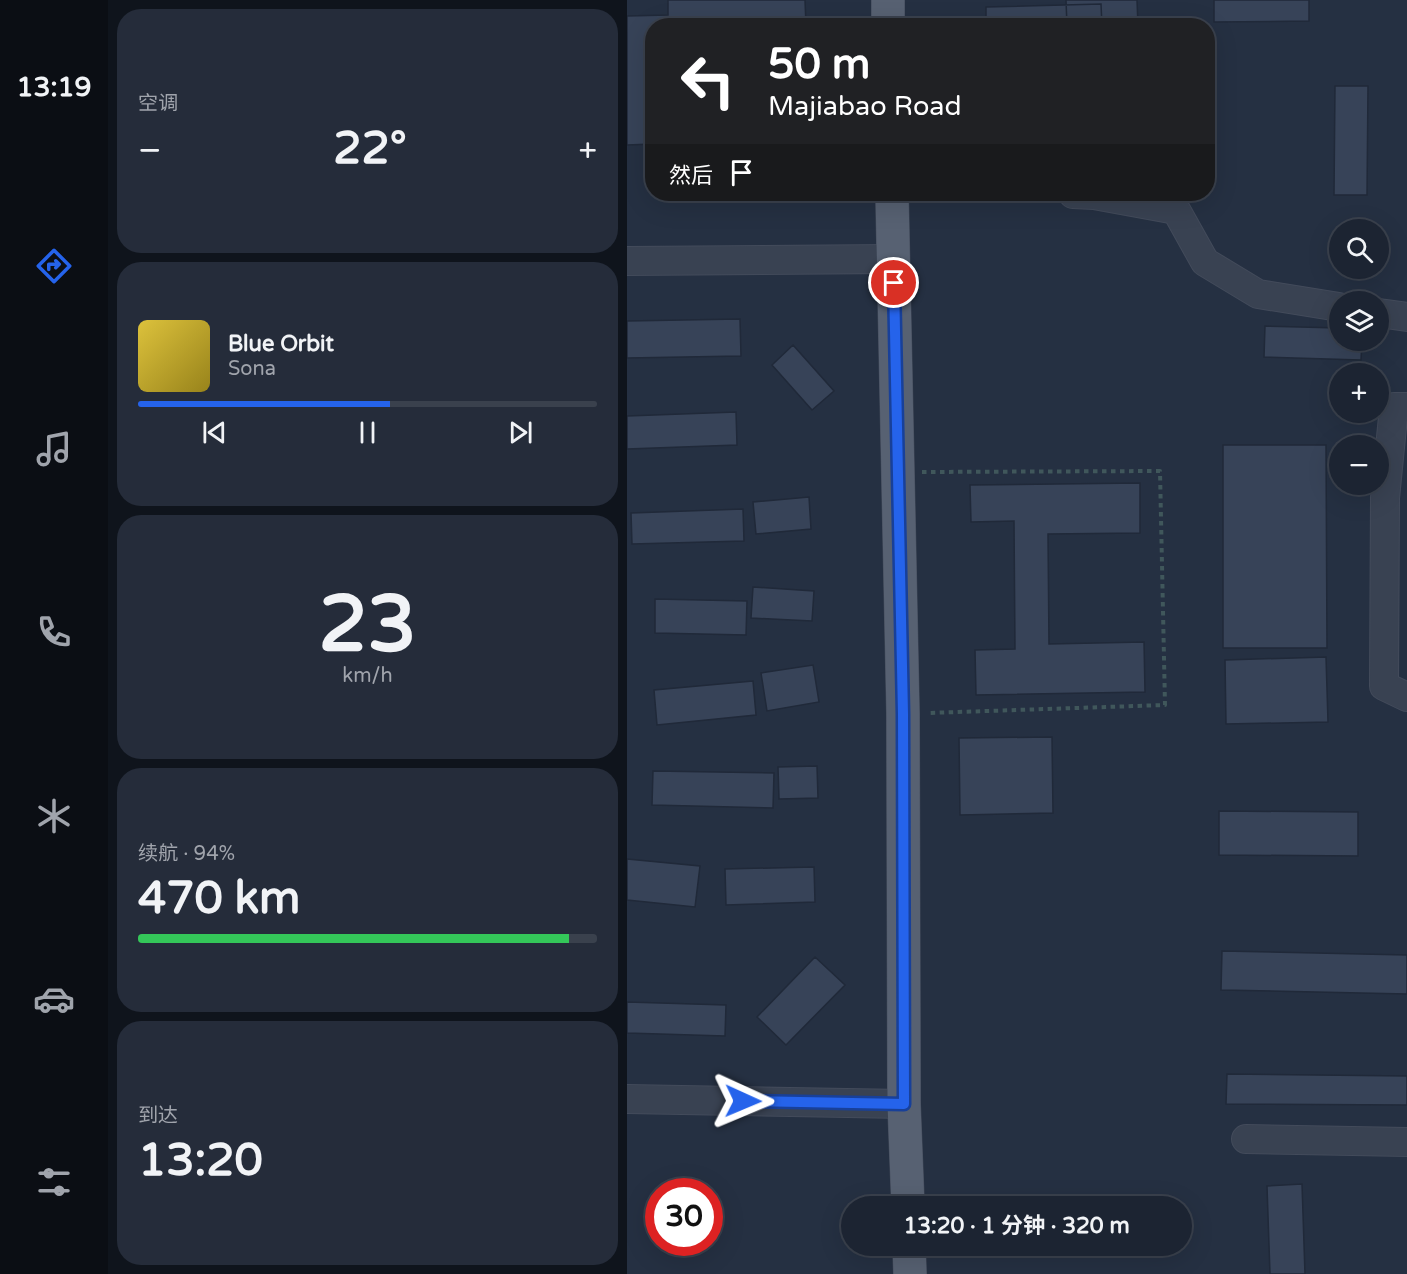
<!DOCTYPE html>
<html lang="zh">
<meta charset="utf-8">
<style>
:root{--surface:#1c2432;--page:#252c3a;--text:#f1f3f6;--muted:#a0a4ac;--line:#3a414d;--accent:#2563eb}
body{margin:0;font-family:"Varela Round","Noto Sans SC",sans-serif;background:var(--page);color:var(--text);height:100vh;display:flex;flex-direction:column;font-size:22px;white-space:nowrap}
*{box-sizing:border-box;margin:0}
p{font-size:20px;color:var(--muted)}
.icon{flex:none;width:33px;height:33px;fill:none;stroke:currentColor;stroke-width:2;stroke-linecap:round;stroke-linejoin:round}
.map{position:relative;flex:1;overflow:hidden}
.side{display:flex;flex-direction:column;gap:9px;padding:9px;background:#0f141c;width:519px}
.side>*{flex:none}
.guide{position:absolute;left:18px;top:18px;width:570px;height:183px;border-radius:24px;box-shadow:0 6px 24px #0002,0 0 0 2px var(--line);background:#202124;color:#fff;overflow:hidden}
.fabs{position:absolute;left:702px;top:219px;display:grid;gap:12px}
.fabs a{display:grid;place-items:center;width:60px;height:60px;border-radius:50%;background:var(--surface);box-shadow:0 6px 24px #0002,0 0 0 2px var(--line);font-size:30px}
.speed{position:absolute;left:18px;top:1178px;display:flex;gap:12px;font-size:30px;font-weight:700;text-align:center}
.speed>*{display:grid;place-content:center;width:78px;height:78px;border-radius:50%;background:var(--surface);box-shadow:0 6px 24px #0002,0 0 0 2px var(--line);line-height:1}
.speed .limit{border:9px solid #d22;background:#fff;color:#111}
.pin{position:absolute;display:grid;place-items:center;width:51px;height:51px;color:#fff;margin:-26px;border:3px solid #fff;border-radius:50%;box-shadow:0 2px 6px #0007}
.me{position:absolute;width:66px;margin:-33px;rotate:91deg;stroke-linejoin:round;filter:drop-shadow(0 0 4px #0008)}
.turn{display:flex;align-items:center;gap:21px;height:126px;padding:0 24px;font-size:27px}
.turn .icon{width:78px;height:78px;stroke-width:2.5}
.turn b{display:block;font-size:42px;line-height:51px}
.then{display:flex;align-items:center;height:57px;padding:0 24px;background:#0003;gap:12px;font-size:22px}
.big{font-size:45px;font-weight:700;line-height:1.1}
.side .tile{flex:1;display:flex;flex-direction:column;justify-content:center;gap:9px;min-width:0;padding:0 21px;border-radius:24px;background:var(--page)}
.side .dial{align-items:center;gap:0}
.dial b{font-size:78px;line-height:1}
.song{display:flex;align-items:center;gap:18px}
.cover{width:72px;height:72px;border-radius:9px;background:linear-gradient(135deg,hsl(50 70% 55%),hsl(50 70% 35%))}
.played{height:6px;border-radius:3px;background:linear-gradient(90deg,var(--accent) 55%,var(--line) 55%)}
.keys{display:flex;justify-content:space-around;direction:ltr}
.heat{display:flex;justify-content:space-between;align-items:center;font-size:33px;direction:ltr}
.charge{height:9px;border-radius:4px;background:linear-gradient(90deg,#34c759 94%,var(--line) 0)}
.trip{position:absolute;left:214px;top:1196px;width:351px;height:60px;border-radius:30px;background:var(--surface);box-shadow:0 6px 24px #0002,0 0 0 2px var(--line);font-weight:700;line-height:60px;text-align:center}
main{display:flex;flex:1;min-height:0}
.menu{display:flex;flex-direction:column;width:108px;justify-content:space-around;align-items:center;background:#0b0e14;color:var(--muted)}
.menu .icon{width:42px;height:42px}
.menu .selected{color:var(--accent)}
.menu b{font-size:27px;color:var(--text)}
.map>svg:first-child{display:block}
.building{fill:#374358;stroke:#202939;stroke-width:1.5}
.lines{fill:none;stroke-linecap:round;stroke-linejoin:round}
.minor-casing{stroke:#434b5b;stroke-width:30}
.major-casing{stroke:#434b5b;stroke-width:34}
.path{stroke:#40575b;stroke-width:4;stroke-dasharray:4.5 4.5;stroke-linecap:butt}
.minor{stroke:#394252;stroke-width:28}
.major{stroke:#576172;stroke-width:33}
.route-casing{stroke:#184099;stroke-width:15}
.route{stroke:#2563eb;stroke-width:10}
</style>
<main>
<nav class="menu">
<b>13:19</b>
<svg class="icon selected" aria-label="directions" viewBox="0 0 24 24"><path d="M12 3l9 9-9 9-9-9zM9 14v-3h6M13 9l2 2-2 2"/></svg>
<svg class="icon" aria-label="music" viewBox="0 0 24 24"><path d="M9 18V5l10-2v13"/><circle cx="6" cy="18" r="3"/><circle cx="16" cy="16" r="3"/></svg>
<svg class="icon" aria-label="phone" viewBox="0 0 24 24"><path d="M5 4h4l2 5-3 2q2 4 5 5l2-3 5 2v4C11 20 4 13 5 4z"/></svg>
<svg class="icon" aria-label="climate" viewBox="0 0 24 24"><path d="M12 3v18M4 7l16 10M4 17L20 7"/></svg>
<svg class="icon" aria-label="car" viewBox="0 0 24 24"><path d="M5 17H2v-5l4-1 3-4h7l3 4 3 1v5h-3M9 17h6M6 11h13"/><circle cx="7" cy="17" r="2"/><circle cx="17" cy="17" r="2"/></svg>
<svg class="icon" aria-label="filters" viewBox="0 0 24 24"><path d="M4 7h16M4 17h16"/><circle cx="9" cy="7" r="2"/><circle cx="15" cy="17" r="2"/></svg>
</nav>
<section class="side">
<div class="tile"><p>空调</p>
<div class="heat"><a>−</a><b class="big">22°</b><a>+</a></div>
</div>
<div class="tile">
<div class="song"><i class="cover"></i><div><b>Blue Orbit</b><p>Sona</p></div></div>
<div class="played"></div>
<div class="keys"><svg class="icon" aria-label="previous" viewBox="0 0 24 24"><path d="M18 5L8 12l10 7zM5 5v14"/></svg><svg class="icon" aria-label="pause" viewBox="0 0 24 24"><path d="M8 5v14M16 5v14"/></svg><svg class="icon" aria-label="next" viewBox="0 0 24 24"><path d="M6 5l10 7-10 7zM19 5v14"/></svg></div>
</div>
<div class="tile dial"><b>23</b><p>km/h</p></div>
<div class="tile"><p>续航 · 94%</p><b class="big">470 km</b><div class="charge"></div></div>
<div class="tile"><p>到达</p><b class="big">13:20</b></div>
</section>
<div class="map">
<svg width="780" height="1274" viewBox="0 0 780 1274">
<rect width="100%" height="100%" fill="#253042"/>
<path class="building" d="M41,0H178L179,26H26V144L0,145V16L41,15Z
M439,0H510L511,26H440Z
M587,0H682V21L587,22Z
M474,4L475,26H359V7Z
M708,86H741L740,195H707Z
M113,319L114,356L0,358V321Z
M638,326L712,328V340H735L734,360L637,357Z
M166,345L207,391L185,410L145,365Z
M109,412L110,445L0,449V416Z
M596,445H699L700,648H596Z
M513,483V533L421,534L422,644L517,642L518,692L349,695L348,650L388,649L387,521L344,522L343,485Z
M182,497L184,529L129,534L126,502Z
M116,509L117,541L5,544L4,513Z
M126,587L187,591L185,621L124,618Z
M28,599L120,601L119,635L28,633Z
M699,657L701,722L599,724L598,660Z
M186,665L192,702L140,711L134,673Z
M126,681L129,715L30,725L27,690Z
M425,737L426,813L333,815L332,738Z
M190,766L191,798L152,799L151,767Z
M26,771L147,773L146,808L25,805Z
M592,811L731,812V856L592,855Z
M0,859L73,866L68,907L0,900Z
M187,867L188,902L99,905L98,869Z
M595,951L780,955V994L594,990Z
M188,957L218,985L159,1045L130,1017Z
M0,1002L99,1005L98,1036L0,1033Z
M600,1074L780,1076V1105L599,1104Z
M675,1184L678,1274H643L640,1186Z"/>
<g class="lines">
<g class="minor-casing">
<path id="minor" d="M446,194L467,195L549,210L578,262L631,294L712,307
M0,261L266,259
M752,313L780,317
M780,407H767L758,498L757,686L780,697
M0,1099L277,1104
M619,1139L780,1142"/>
</g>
<g class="major-casing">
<path id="major" d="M261,0V26
M265,194L276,714L277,1104L281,1206
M282,1245L283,1274"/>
</g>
<path class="path" d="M295,472L533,471L538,705L301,713"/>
<use href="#minor" class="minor"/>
<use href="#major" class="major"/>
</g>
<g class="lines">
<g class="route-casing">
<path id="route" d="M116,1101L277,1104L276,714L267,283"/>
</g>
<use href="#route" class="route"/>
</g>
</svg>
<div class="fabs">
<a><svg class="icon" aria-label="search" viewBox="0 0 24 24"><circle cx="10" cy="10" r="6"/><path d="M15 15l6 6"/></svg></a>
<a><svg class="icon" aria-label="layers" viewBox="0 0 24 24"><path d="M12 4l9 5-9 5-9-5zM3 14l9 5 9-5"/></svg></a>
<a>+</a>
<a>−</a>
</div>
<div class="speed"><div class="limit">30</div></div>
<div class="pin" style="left:267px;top:283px;background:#d93025"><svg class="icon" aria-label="arrive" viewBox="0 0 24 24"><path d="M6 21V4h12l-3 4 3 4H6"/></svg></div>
<svg class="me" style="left:116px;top:1101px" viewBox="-20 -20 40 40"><path d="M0-17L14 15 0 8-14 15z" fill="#2563eb" stroke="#fff" stroke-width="4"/></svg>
<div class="trip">13:20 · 1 分钟 · 320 m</div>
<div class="guide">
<div class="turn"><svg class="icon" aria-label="left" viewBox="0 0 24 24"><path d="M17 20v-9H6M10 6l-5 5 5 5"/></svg><div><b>50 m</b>Majiabao Road</div></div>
<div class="then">然后<svg class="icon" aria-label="arrive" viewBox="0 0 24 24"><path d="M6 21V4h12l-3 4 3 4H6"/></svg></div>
</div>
</div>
</main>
